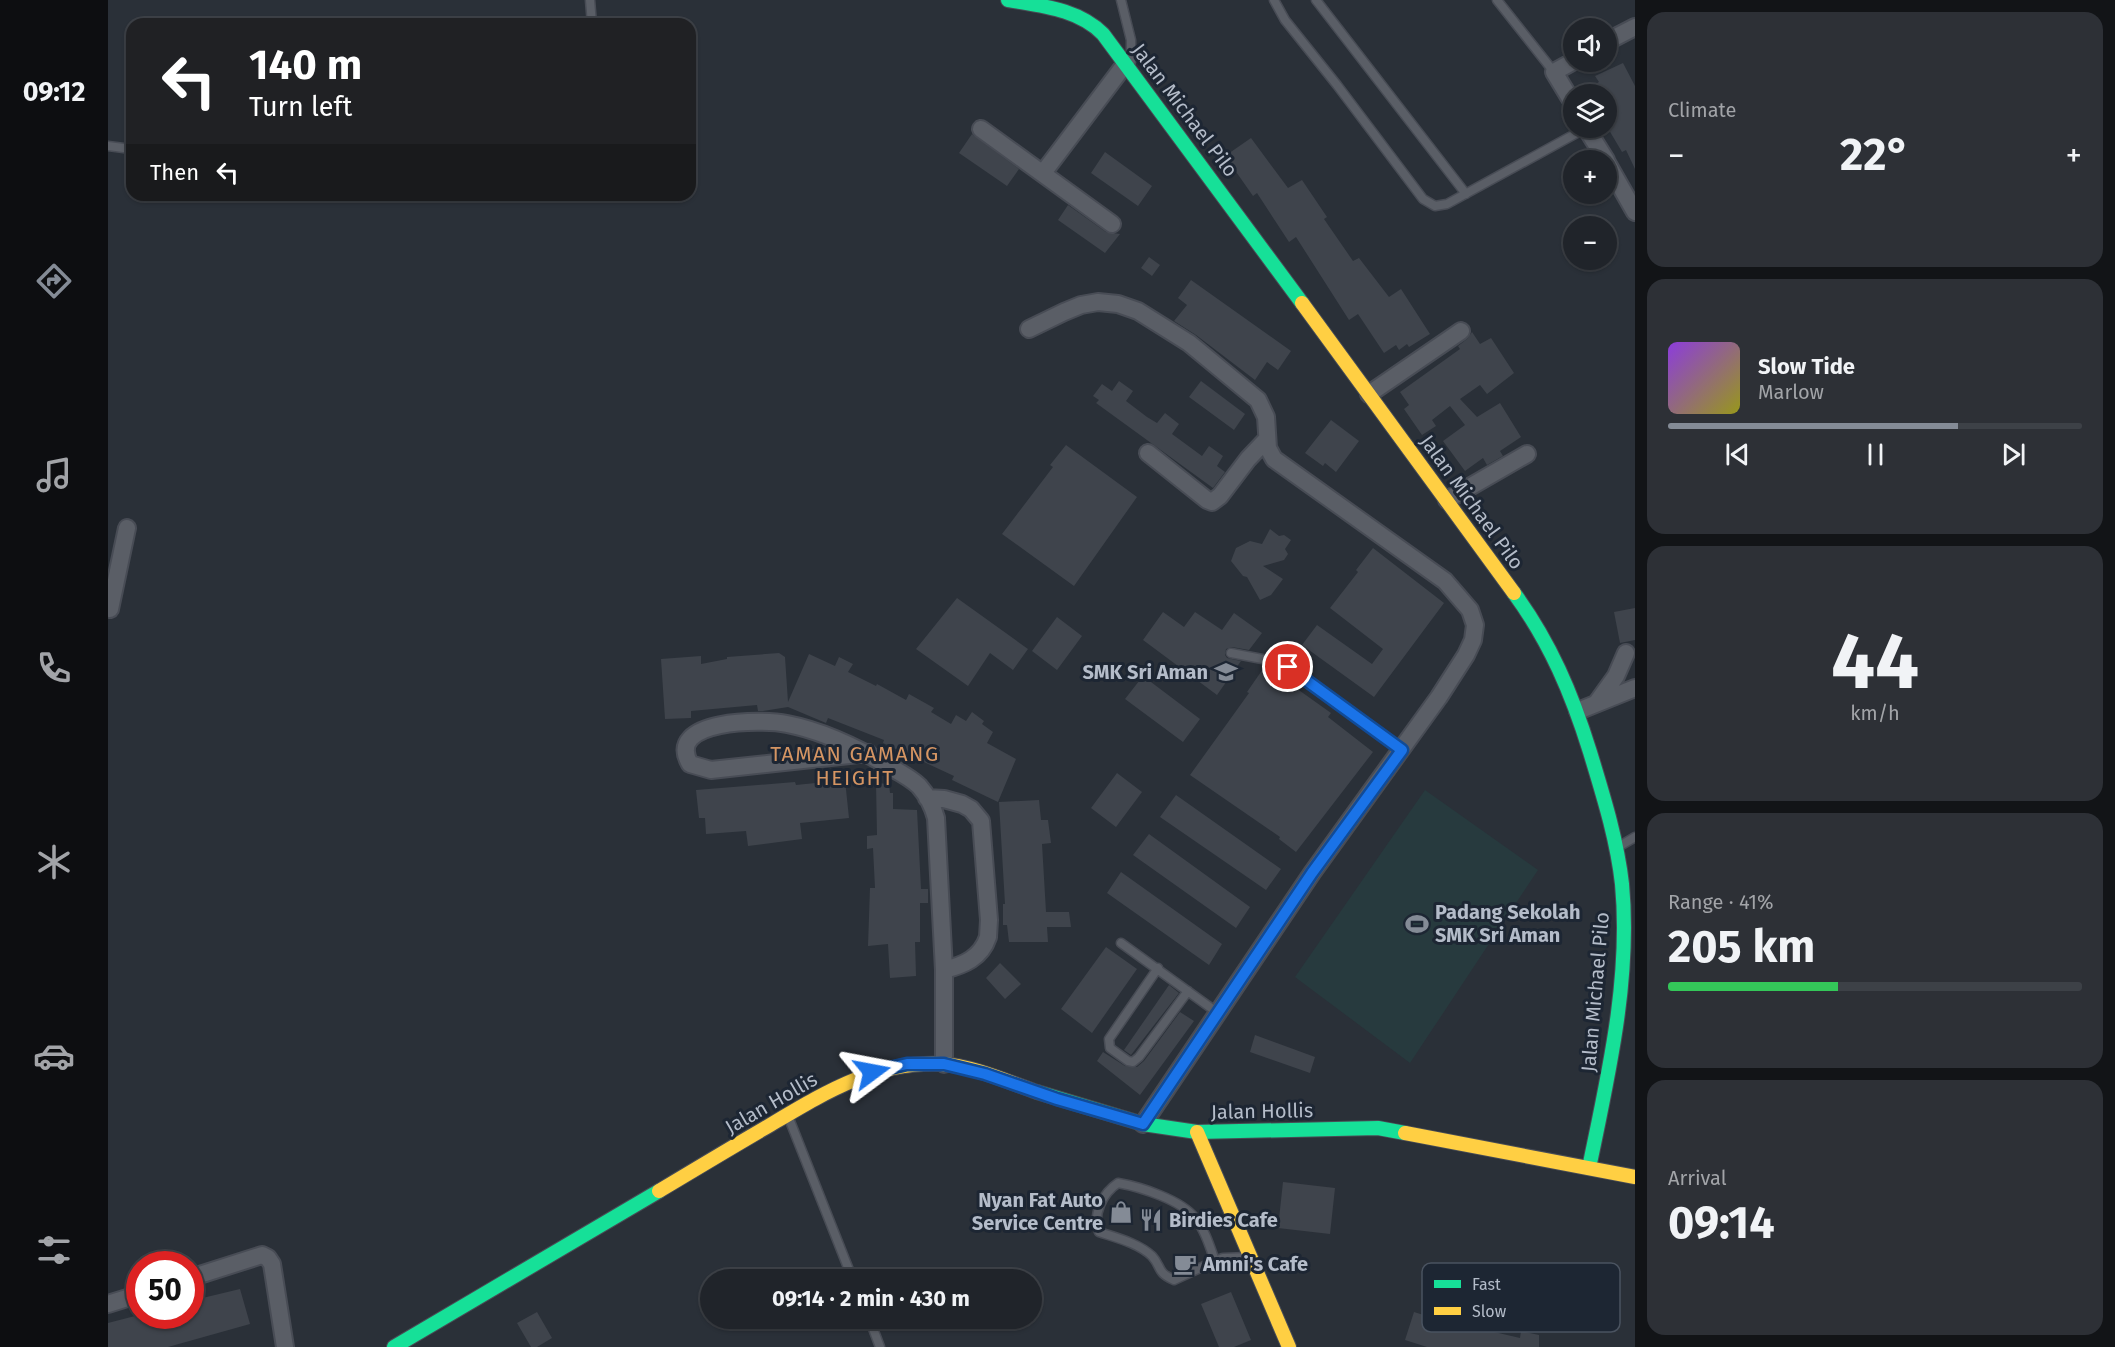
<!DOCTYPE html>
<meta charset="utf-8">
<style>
:root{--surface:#20242a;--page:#2d3036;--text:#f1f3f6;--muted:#a2a4a8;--line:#3d4147;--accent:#848b96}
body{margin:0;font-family:"Fira Sans",sans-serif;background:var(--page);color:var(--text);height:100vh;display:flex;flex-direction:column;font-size:22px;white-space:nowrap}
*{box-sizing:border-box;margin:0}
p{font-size:20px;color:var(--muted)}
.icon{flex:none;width:33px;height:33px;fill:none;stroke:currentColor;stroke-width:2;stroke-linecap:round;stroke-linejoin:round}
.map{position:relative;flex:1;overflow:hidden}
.panel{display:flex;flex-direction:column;gap:12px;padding:12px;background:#121417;width:480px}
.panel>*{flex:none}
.banner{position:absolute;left:18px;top:18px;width:570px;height:183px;border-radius:18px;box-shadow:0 2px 4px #0004,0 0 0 2px var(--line);background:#202124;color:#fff;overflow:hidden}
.fabs{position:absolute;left:1455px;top:18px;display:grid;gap:12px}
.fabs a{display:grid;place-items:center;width:54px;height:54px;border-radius:50%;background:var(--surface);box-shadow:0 2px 4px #0004,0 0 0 2px var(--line);font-size:30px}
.speed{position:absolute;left:18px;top:1251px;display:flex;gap:12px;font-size:30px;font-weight:700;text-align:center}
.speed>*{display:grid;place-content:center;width:78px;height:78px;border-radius:50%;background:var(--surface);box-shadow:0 2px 4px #0004,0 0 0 2px var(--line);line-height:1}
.speed .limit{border:9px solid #d22;background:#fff;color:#111}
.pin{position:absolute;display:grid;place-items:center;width:51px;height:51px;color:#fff;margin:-26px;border:3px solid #fff;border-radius:50%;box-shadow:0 2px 6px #0007}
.me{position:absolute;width:66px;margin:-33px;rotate:77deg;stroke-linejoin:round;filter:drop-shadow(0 0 4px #0008)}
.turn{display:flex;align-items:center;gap:21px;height:126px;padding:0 24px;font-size:27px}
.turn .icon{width:78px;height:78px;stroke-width:2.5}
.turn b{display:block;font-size:42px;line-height:51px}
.then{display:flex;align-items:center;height:57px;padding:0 24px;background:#0003;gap:12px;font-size:22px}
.big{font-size:45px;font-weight:700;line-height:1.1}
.panel .card{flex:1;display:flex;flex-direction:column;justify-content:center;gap:9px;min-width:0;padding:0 21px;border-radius:18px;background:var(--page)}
.panel .dial{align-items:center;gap:0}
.dial b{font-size:78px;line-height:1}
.song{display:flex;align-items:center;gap:18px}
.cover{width:72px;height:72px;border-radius:9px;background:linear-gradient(135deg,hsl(270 70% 55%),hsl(60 70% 35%))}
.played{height:6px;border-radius:3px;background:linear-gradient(90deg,var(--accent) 70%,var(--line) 70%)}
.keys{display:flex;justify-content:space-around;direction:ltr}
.heat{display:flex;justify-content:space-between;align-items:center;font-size:33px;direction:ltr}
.charge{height:9px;border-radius:4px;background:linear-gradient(90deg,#34c759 41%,var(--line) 0)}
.trip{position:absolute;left:592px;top:1269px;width:342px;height:60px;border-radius:30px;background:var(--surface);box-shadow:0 2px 4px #0004,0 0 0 2px var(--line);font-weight:700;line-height:60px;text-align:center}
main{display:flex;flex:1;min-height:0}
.dock{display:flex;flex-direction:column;width:108px;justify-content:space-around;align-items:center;background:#0d0e11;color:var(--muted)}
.dock .icon{width:42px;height:42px}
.dock .selected{color:var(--accent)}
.dock b{font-size:27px;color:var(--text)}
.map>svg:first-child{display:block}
.green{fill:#273a3e}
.building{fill:#3f444c}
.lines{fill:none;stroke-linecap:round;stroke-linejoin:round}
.lane-casing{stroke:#484c55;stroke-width:11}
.street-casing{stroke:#484c55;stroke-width:20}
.fast-casing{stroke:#484c55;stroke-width:16}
.slow-casing{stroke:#484c55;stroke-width:16}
.lane{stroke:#5a5e66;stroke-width:8}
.street{stroke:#5a5e66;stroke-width:16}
.fast{stroke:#16e098;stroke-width:14}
.slow{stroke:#ffcf43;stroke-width:14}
.route-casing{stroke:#114b97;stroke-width:15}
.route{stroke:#1a73e8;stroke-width:10}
.labels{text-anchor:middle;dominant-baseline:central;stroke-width:6;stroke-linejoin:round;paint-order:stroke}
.street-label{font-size:20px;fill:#b4bcc9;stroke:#1d2633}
.poi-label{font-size:20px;font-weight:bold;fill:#b4bcc9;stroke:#1d2633;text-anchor:start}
.neighbourhood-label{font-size:21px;letter-spacing:1.5px;fill:#d59563;stroke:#1d2633}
.key{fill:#1d2633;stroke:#4a5360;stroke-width:1.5}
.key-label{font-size:16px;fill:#b4bcc9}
</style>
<main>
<nav class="dock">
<b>09:12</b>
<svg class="icon selected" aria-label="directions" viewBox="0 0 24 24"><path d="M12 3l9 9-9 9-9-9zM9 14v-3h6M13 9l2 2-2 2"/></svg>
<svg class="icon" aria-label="music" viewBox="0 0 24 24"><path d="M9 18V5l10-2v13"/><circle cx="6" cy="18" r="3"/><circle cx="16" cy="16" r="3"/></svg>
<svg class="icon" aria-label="phone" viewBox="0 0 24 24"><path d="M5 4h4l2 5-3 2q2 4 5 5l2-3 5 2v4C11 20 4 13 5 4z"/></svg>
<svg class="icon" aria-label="climate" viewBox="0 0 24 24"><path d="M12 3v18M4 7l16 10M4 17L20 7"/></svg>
<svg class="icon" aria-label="car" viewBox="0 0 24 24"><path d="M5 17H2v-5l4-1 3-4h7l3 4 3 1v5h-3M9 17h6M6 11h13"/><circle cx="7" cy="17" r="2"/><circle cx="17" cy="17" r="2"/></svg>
<svg class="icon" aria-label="filters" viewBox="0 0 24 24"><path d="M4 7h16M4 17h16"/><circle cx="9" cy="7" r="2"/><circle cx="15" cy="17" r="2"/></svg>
</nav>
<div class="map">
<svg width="1527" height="1347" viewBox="0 0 1527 1347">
<rect width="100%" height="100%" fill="#2a3038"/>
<path class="green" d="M1317,790L1430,870L1302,1063L1187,977Z"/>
<path class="building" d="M1515,63L1527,86V169L1518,150L1514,152L1498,125V94L1471,93L1491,82L1487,76Z
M864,134L911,169L899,186L851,153Z
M1143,138L1180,188L1194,180L1219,217L1216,219L1245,261L1251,258L1281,297L1293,289L1322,334L1301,347L1299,344L1291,350L1288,345L1276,353L1250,314L1241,320L1188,237L1181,242L1149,193L1145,196L1117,156Z
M997,152L1044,186L1030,206L983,173Z
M960,205L998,232L1012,234L997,253L950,220Z
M1041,257L1052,265L1044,276L1033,268Z
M1083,280L1183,351L1170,370L1159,362L1147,380L1088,335L1066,321L1079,305L1070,298Z
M1364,332L1372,344L1383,338L1406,373L1379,394L1372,385L1352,399L1369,417L1392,403L1413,437L1392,451L1395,456L1379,465L1375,458L1357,471L1335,441L1357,425L1342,406L1324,420L1328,426L1314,435L1296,409L1301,405L1292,392L1352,349L1350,346L1359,339Z
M1011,381L1025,391L1018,401L1039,417L1049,423L1057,413L1071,424L1064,434L1094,456L1101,446L1115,456L1109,466L1117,472L1105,488L988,403L991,400L985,396L994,384L1004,391Z
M1093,381L1137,414L1126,430L1081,397Z
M1223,420L1251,441L1228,472L1217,463L1215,466L1197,453Z
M958,445L1029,497L966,586L894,534L945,467L942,465Z
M1162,529L1171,536L1176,535L1183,540L1177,549L1180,554L1176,560L1155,566L1175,579L1163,595L1152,600L1139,577L1135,576L1123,561L1128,548L1142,541L1154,544Z
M1265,548L1336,603L1266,697L1194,645L1209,625L1264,664L1275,649L1222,608L1250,572L1248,570Z
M849,598L920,649L905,670L882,653L860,686L808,649Z
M1527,608V640L1512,643L1506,612Z
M1055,612L1076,627L1087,612L1114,630L1126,613L1154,633L1141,650L1124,647L1118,649L1117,655L1119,658L1133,661L1109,695L1035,640Z
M949,617L974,636L949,670L924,651Z
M671,653L677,657L680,702L701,654L727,666L731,657L745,664L740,672L768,686L769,684L798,700L801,694L826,708L823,712L843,724L848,715L858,721L864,712L876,721L874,724L885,732L879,743L908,759L890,802L844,780L846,776L775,743L776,740L720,718L718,723L680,707L655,711H650L649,705L583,711V718L557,719L553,659L593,656V664L619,659V657Z
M1157,666L1223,713L1220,717L1265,752L1188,852L1171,839L1172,837L1082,775L1141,693L1139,692Z
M1035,676L1092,719L1075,742L1017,699Z
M1009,773L1034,792L1008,827L983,808Z
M737,780L741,818L692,823L694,839L640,846L638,831L598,834L597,818H591L588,790L687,782L688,785Z
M768,783L781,784L782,793H785V809L809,810L813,889H820V903H812V942H807L808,976L782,978L780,944L760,946L762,888H767L765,848L759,849V836L769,835Z
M1068,795L1173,869L1158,890L1052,817Z
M931,800L933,820H940L943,843L934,844L938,912H961L963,927H939L940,942H901L899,925H895V904H897L891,802Z
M1041,834L1142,907L1128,928L1025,855Z
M1013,872L1114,944L1101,965L999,893Z
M998,947L1029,969L984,1033L953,1009Z
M892,963L913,984L897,999L878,978Z
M1061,985L1071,993L1023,1055L1016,1050Z
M1072,1012L1086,1021L1032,1095L989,1061L995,1052L1017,1066L1029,1067L1036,1061Z
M1147,1035L1207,1057L1202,1073L1142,1052Z
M1175,1182L1227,1188L1222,1234L1170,1228Z
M132,1289L142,1324L60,1347H0V1323L27,1316H82V1301Z
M1123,1292L1143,1340L1126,1347H1111L1093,1304Z
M429,1312L444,1338L429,1347H423L409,1323Z
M1306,1312L1357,1328V1326L1364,1327L1366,1320L1383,1325L1382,1331L1412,1338L1413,1331L1431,1335V1347H1319L1297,1340Z"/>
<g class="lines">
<g class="lane-casing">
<path id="lane" d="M482,0L484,24
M1013,0L1023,40V61
M1166,0L1177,20L1229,85L1315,199L1327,206L1339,204L1478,128
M1208,0L1358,194
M1389,0L1446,72
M0,146L23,149
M1123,653L1165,661L1180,667L1293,750
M1510,847L1527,837
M1013,943L1110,1013
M1050,968L1001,1039L1002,1048L1020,1061L1025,1062L1031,1057L1080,991
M680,1116L745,1280
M1107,1261L1066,1280C1048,1272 1054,1267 1044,1256C1030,1243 1009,1238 991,1232C984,1214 995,1193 1010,1183C1033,1187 1073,1200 1087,1218C1097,1230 1102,1247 1107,1261L1115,1258L1141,1257
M761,1318L772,1347"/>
</g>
<g class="street-casing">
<path id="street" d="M1498,42L1527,27
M1466,61L1446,72L1466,105
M1478,128L1498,160
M873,129L1004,224
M1498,161L1527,212
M935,173L1018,63
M921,329L956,312L973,305L990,302L1010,304L1030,311L1081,343L1150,400L1158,417L1160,448L1166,459L1337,581L1362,610L1367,625L1365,640L1358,655L1331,697L1204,873L1035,1124
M1261,394L1353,331
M1040,453L1099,500L1104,502L1112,496L1140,459L1159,439
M1339,500L1419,454
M0,608L2,609L19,528
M1490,701L1508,676L1518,653
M1470,711L1527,688
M760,753L603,770L582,764C556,719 655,719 679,724C716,731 752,749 784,768C793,773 804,779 811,786C819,795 825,807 828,818L836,970V1064
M819,798L836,799L854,804L863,809L873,821L881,920L880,937C873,958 856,965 836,970
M82,1278L154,1255L160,1258L164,1264L177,1347
M0,1304L32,1294"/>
</g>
<g class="fast-casing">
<path id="fast" d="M900,0C934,6 970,9 995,34L1194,303
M1406,593C1442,642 1464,694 1482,752C1495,795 1509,839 1514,884C1523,979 1500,1076 1481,1168
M929,1092L1035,1124L1089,1132L1270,1128L1297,1133
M286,1347L551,1191"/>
</g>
<g class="slow-casing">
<path id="slow" d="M1194,303L1406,593
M1089,1132L1181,1347
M1297,1133L1527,1177
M551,1191C586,1170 621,1149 657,1128C713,1095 765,1061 833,1064C862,1065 901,1082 929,1092"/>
</g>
<use href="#lane" class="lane"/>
<use href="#street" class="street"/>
<use href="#fast" class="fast"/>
<use href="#slow" class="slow"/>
</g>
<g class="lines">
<g class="route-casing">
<path id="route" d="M764,1072L799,1064H836L877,1074L949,1099L1035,1124L1204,873L1294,750L1180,667"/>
</g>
<use href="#route" class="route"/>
</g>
<defs>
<g id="school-bare" transform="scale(1.8)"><path d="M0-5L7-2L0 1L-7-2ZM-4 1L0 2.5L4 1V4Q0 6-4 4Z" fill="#848b96" stroke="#1d2633" stroke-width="2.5" paint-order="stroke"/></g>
<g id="stadium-bare" transform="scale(1.8)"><path d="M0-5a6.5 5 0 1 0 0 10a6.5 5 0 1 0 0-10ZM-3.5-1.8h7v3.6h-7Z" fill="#848b96" stroke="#1d2633" stroke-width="2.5" paint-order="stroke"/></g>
<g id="shop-bare" transform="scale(1.8)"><path d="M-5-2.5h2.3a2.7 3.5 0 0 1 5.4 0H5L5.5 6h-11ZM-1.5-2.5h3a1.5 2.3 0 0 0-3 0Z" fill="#848b96" stroke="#1d2633" stroke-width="2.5" paint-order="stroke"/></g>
<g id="restaurant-bare" transform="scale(1.8)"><path d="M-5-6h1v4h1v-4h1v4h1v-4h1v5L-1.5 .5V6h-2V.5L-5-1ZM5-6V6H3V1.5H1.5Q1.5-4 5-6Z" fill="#848b96" stroke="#1d2633" stroke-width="2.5" paint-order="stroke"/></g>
<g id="cafe-bare" transform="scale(1.8)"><path d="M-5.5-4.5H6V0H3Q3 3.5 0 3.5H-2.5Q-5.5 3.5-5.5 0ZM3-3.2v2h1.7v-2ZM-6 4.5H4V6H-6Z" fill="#848b96" stroke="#1d2633" stroke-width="2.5" paint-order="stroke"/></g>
</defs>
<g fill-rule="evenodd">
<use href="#school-bare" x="1118" y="672"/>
<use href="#stadium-bare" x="1309" y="924"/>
<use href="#shop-bare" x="1013" y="1212"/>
<use href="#restaurant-bare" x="1043" y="1220"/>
<use href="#cafe-bare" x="1077" y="1264"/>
</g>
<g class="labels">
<g class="street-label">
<text transform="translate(1077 110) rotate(53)">Jalan Michael Pilo</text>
<text transform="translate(1364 502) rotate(54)">Jalan Michael Pilo</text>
<text transform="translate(1487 992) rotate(-85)">Jalan Michael Pilo</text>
<text transform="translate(663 1103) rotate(-30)">Jalan Hollis</text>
<text transform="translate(1154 1111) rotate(-1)">Jalan Hollis</text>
</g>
<g class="poi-label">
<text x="1100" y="672" text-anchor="end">SMK Sri Aman</text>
<text x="1327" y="912">Padang Sekolah<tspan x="1327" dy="23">SMK Sri Aman</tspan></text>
<text x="995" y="1200" text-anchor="end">Nyan Fat Auto<tspan x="995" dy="23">Service Centre</tspan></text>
<text x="1061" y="1220">Birdies Cafe</text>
<text x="1095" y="1264">Amni's Cafe</text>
</g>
<g class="neighbourhood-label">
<text x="747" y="754">TAMAN GAMANG<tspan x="747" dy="24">HEIGHT</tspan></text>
</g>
</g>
<rect x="1314" y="1263" width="198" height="69" rx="9" class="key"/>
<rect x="1326" y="1280" width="27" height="8" fill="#16e098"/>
<rect x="1326" y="1307" width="27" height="8" fill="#ffcf43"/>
<g class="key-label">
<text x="1364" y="1290">Fast</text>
<text x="1364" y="1317">Slow</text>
</g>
</svg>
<div class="fabs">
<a><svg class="icon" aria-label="sound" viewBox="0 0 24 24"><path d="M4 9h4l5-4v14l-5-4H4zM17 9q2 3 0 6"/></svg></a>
<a><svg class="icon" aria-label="layers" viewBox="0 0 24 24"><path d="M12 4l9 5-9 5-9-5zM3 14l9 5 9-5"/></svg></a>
<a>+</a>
<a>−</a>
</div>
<div class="speed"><div class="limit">50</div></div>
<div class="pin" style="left:1180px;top:667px;background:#d93025"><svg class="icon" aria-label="arrive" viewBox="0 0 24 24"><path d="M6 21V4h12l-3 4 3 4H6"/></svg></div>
<svg class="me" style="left:764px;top:1072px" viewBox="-20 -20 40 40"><path d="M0-17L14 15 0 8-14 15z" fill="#1a73e8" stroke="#fff" stroke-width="4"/></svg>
<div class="trip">09:14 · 2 min · 430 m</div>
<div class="banner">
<div class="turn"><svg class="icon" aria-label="left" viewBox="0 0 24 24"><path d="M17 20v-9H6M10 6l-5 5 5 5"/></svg><div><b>140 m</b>Turn left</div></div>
<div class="then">Then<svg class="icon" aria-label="left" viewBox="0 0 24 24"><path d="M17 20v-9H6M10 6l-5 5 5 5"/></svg></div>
</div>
</div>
<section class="panel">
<div class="card"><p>Climate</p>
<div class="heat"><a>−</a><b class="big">22°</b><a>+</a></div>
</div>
<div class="card">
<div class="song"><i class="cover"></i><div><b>Slow Tide</b><p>Marlow</p></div></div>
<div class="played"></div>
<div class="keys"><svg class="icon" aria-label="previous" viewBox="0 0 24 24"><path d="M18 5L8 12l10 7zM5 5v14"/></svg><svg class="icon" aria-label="pause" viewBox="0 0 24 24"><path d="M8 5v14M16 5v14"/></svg><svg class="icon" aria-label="next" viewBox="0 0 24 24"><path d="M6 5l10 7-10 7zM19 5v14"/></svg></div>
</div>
<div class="card dial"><b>44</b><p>km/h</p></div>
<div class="card"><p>Range · 41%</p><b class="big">205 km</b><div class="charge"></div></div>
<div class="card"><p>Arrival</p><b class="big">09:14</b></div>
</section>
</main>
